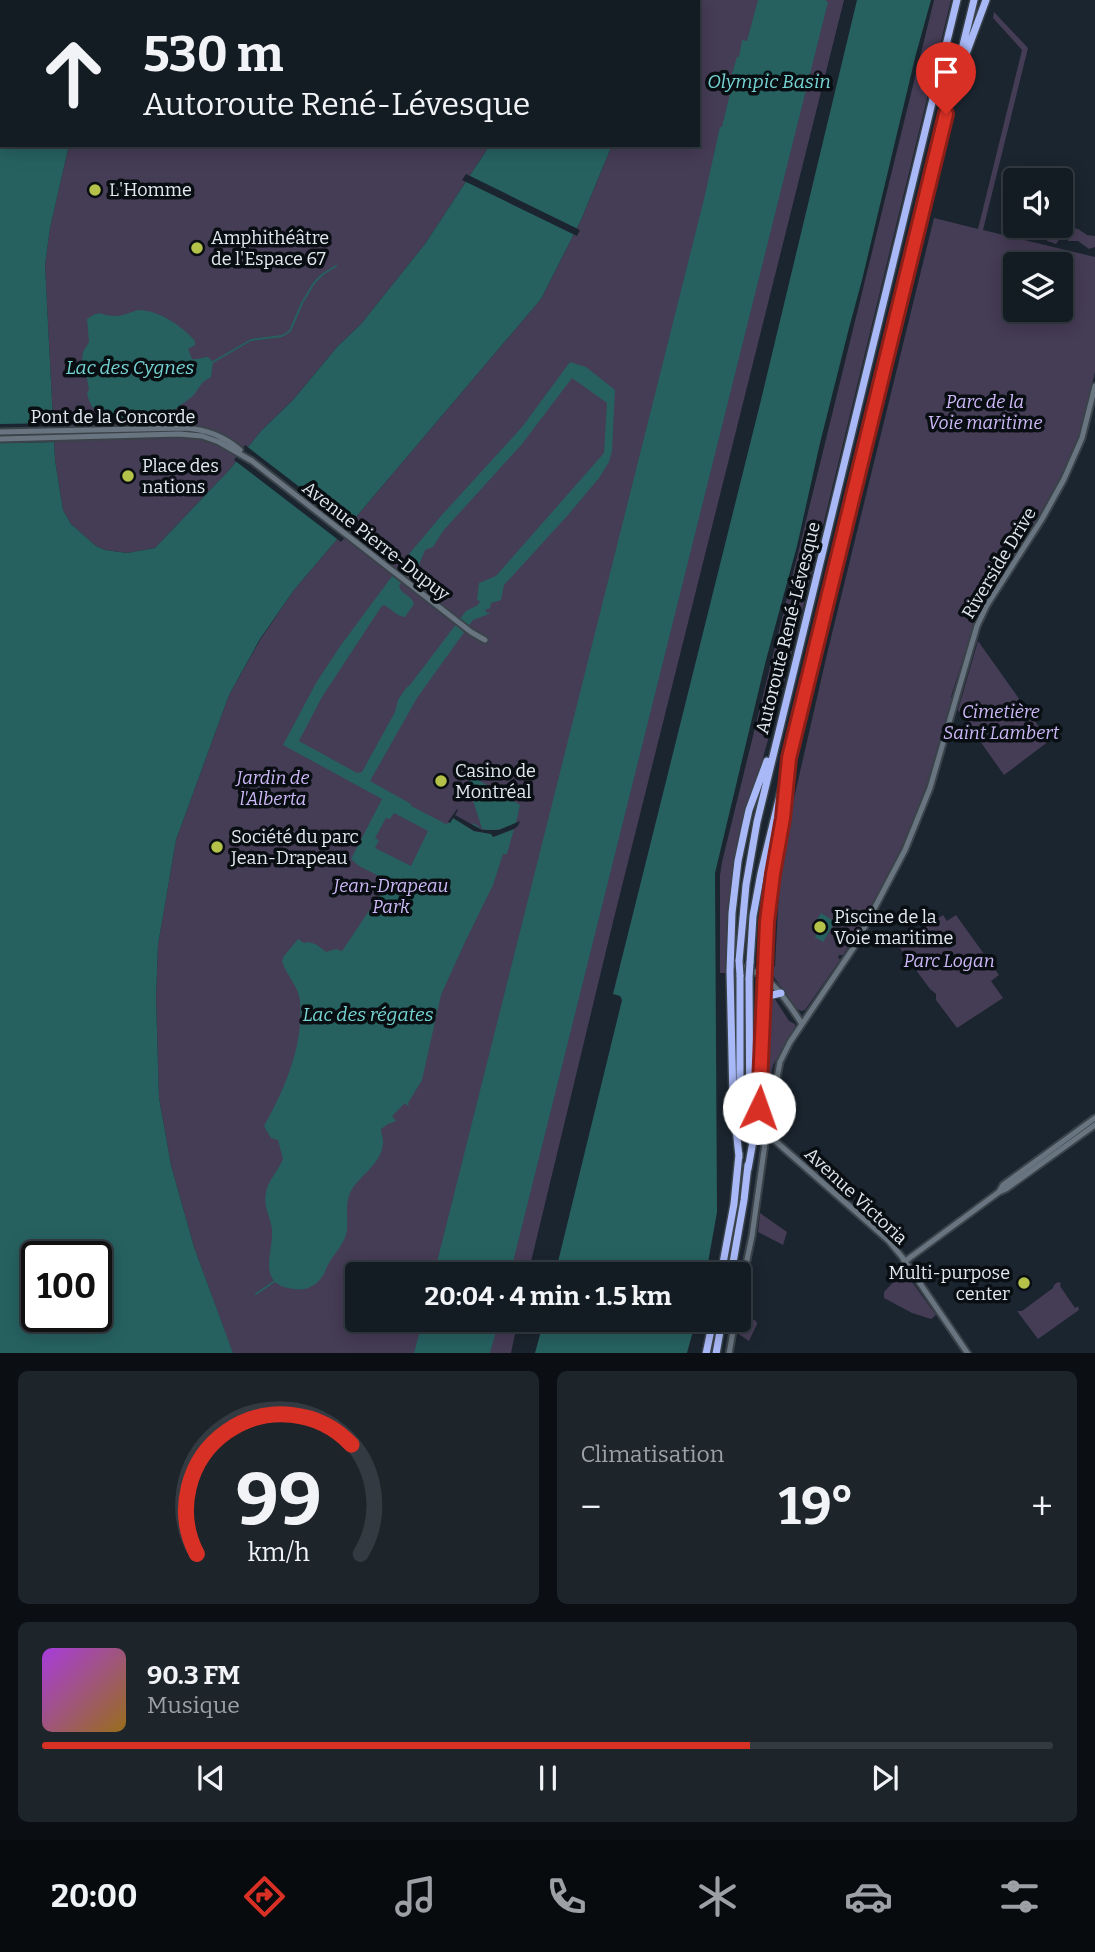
<!DOCTYPE html>
<html lang="fr">
<meta charset="utf-8">
<style>
:root{--surface:#141c23;--page:#1d252b;--text:#f1f3f6;--muted:#9da1a6;--line:#333a41;--accent:#d93025}
body{margin:0;font-family:Bitter,serif;background:var(--page);color:var(--text);height:100vh;display:flex;flex-direction:column;font-size:26px;white-space:nowrap}
*{box-sizing:border-box;margin:0}
p{font-size:23px;color:var(--muted)}
.icon{flex:none;width:38px;height:38px;fill:none;stroke:currentColor;stroke-width:2;stroke-linecap:round;stroke-linejoin:round}
.map{position:relative;height:1353px;overflow:hidden}
.details{display:flex;flex-direction:column;gap:18px;padding:18px;background:#0b0f13;flex:1}
.details>*{flex:none}
.guide{position:absolute;left:0px;top:0px;width:700px;height:147px;box-shadow:0 4px 18px #0003,0 0 0 2px var(--line);background:#141c23;color:var(--text);overflow:hidden}
.controls{position:absolute;left:1003px;top:168px;display:grid;gap:14px}
.controls a{display:grid;place-items:center;width:70px;height:70px;border-radius:7px;background:var(--surface);box-shadow:0 4px 18px #0003,0 0 0 2px var(--line);font-size:35px}
.speed{position:absolute;left:21px;top:1241px;display:flex;gap:14px;font-size:35px;font-weight:700;text-align:center}
.speed>*{display:grid;place-content:center;width:91px;height:91px;border-radius:50%;background:var(--surface);box-shadow:0 4px 18px #0003,0 0 0 2px var(--line);line-height:1}
.speed .limit{border:4px solid #111;border-radius:10px;background:#fff;color:#111}
.pin{position:absolute;display:grid;place-items:center;width:60px;height:60px;color:#fff;margin:-72px -30px;border-radius:50% 50% 50% 0;rotate:-45deg;box-shadow:0 0 7px #0007}
.pin .icon{rotate:45deg}
.me{position:absolute;width:77px;margin:-38px;rotate:3deg;stroke-linejoin:round;filter:drop-shadow(0 0 5px #0008)}
.turn{display:flex;align-items:center;gap:24px;height:147px;padding:0 28px;font-size:32px}
.turn .icon{width:91px;height:91px;stroke-width:2.5}
.turn b{display:block;font-size:49px;line-height:60px}
.big{font-size:52px;font-weight:700;line-height:1.1}
.details .widget{flex:1;display:flex;flex-direction:column;justify-content:center;gap:10px;min-width:0;padding:0 24px;border-radius:10px;background:var(--page)}
.details .dial{align-items:center;gap:0}
.dial svg{height:182px;overflow:visible;fill:none;stroke:var(--line);stroke-width:7;stroke-linecap:round;text-anchor:middle}
.dial text{fill:var(--text);stroke:none}
.song{display:flex;align-items:center;gap:21px}
.cover{width:84px;height:84px;border-radius:10px;background:linear-gradient(135deg,hsl(280 70% 55%),hsl(40 70% 35%))}
.played{height:7px;border-radius:4px;background:linear-gradient(90deg,var(--accent) 70%,var(--line) 70%)}
.keys{display:flex;justify-content:space-around;direction:ltr}
.heat{display:flex;justify-content:space-between;align-items:center;font-size:38px;direction:ltr}
.details .tiles{flex:1;display:grid;gap:18px;grid-template-columns:1fr 1fr}
.widget:last-child{grid-column:span 2}
.trip{position:absolute;left:345px;top:1262px;width:406px;height:70px;border-radius:7px;background:var(--surface);box-shadow:0 4px 18px #0003,0 0 0 2px var(--line);font-weight:700;line-height:70px;text-align:center}
.dock{display:flex;height:112px;justify-content:space-around;align-items:center;background:#080b0e;color:var(--muted)}
.dock .icon{width:49px;height:49px}
.dock .current{color:var(--accent)}
.dock b{font-size:32px;color:var(--text)}
.map>svg:first-child{display:block}
.green{fill:#453c55;fill-rule:evenodd}
.water{fill:#266160;fill-rule:evenodd}
.pier{fill:#1b252f}
.lines{fill:none;stroke-linecap:round;stroke-linejoin:round}
.stream{stroke:#266160;stroke-width:2}
.ferry{stroke:#76d5d4;stroke-width:2;stroke-dasharray:9 7;stroke-linecap:butt}
.minor-casing{stroke:#3a424a;stroke-width:9}
.highway-casing{stroke:#3a424a;stroke-width:10}
.minor{stroke:#68747f;stroke-width:5}
.highway{stroke:#a9b9f8;stroke-width:7}
.highway-bridge-casing{stroke:#3a424a;stroke-width:10;stroke-linecap:butt}
.highway-bridge{stroke:#a9b9f8;stroke-width:7}
.route-casing{stroke:#8d1f18;stroke-width:18}
.route{stroke:#d93025;stroke-width:12}
.poi-dot{fill:#b4c24a;stroke:#090e12;stroke-width:2.5}
.labels{text-anchor:middle;dominant-baseline:central;stroke-width:7;stroke-linejoin:round;paint-order:stroke}
.poi-label{font-size:18px;fill:#e1e8ef;stroke:#090e12;text-anchor:start}
.park-label{font-size:18px;font-style:italic;fill:#ceb9f9;stroke:#090e12}
.street-label{font-size:18px;fill:#e1e8ef;stroke:#090e12}
.water-label{font-size:19px;font-style:italic;fill:#76d5d4;stroke:#090e12}
</style>
<div class="map">
<svg width="1095" height="1354" viewBox="0 0 1095 1354">
<rect width="100%" height="100%" fill="#1b252f"/>
<path class="green" d="M103,0H575V2H103Z
M669,0H844L613,922L528,1274H357V1320H518L511,1353L233,1354L194,1247L171,1165L159,1098L156,998L158,945L176,840L229,695L260,640L294,590L541,299L581,220L612,145H698V2H669Z
M934,0H951L801,616L780,698L744,824L728,973H720V875L722,862Z
M994,12L1028,48L983,230L1095,257V372L1083,423L1075,448L1063,473L1024,542L1022,541L1017,550L1018,551L984,604L974,624L951,697L952,698L930,776L908,836L871,911L843,955H839L838,957L840,960L805,1010L801,1011L797,1009L768,969L775,966L779,888L789,820L827,654L934,218L978,229L1022,50L993,18ZM1015,264H1060V310H1015Z
M69,145H490L425,244L361,324L337,347L293,400L261,431L231,468L155,548L127,553L105,550L96,546L71,524L63,510L55,460L45,265L50,228Z
M1060,226L1078,229L1087,235L1095,236V247L1089,249L1078,241H1068L1069,237H1061L1056,244L1047,241L1048,234Z
M978,641L1049,741L1004,775L958,710Z
M928,913L934,921L943,915L947,921L956,915L999,975L991,981L1003,998L957,1028L936,1000V994L930,989L899,947L926,927L923,916Z
M773,996L789,1021L795,1024V1029L773,1065L761,1127L766,1006L768,999Z
M760,1213L787,1232L783,1245L758,1232Z
M901,1274L907,1275L936,1315L931,1319L912,1313L884,1298V1292Z
M1058,1282L1061,1283L1060,1286L1075,1308L1078,1306L1079,1310L1038,1339L1017,1311H1022L1053,1288L1054,1285Z
M741,1314L756,1321L757,1324L749,1341L737,1333Z"/>
<path class="water" d="M0,0H103V2H2V145H69L50,228L45,265L55,460L63,510L71,524L96,546L105,550L127,553L155,548L231,468L261,431L293,400L337,347L361,324L425,244L490,145H612L581,220L541,299L294,590L260,639L229,695L176,840L158,945L156,998L159,1098L171,1165L194,1247L233,1353L0,1354ZM37,1256H96V1316H37Z
M758,0H825L828,2L510,1274H434L704,199L720,127H722L732,85L729,84L737,57H739L742,40L747,41Z
M857,0H931L916,54L862,280L849,328L820,443L797,546L766,660L715,873L717,1212L706,1274H555L622,1000L620,996L613,994L761,400Z
M138,310C159,310 182,326 195,341V345L188,349L192,359C199,360 203,357 208,357L213,362L211,377L203,382L193,396L178,407L165,420L108,421L107,417C95,413 89,405 87,393L89,390L84,362L82,361L83,352L89,342L87,319C101,309 100,316 115,316C123,316 131,312 138,310Z
M570,362L586,367L615,390L612,451L609,462L599,478L568,515L504,585L501,600L491,603L490,608L485,610L487,613L490,612L489,614L473,620L417,698L370,781L411,804V806L446,824L450,822L453,818L474,831L492,834L493,837L514,829L507,854H503L493,885L465,942L441,995L422,1080L408,1103L409,1107L405,1103L392,1116L396,1121L388,1124L381,1129C381,1135 384,1139 383,1144C381,1165 359,1175 350,1193C345,1205 348,1217 347,1230C345,1244 335,1252 329,1263C326,1268 325,1273 322,1277C315,1287 305,1291 294,1289C255,1285 274,1252 272,1229C270,1216 263,1206 266,1192C269,1179 278,1171 283,1159L278,1140L271,1138L264,1126C285,1089 304,1044 300,1001C299,987 286,975 282,961L284,956L298,939L304,943C313,940 319,947 326,952L336,949L342,951L389,881L359,866L351,859L382,799L283,745L316,683L341,645L404,560L441,516L522,427ZM572,378L607,403L604,453L496,576L479,583L477,600L480,601L478,605L466,611L410,685L406,688L398,700L395,712L362,772L357,773L299,741L322,697L381,607L384,605C391,608 397,617 405,617L414,604C412,595 401,595 399,586L409,570L419,565L425,550L433,547L443,531L522,444ZM394,813L428,831L411,866L375,848L379,840L375,838L386,818L390,819Z
M470,775L520,805L516,823C502,831 486,833 472,825L473,823L482,829L471,794L465,801L462,800L470,786Z
M821,913L835,922L823,942L815,937L818,930L813,926Z
M423,1320H499L490,1353H414Z
M544,1320H696L687,1353H535Z"/>
<path class="pier" d="M466,174L580,230L577,236L462,180Z
M57,423L58,442L0,443V424Z
M245,445L353,528L341,542L234,460Z
M457,809L458,810L455,815L482,830H499L520,821L518,826L514,829L493,837L491,834L474,831L453,818L450,823L448,822Z"/>
<g class="lines">
<path class="stream" d="M213,362L251,340L282,336L290,331L302,303L314,283L323,274L336,266
M256,1294L275,1281"/>
<path class="ferry" d="M62,2L65,0
M90,2L91,0
M0,33L2,32
M0,60L2,59"/>
<g class="minor-casing">
<path id="minor" d="M0,432L184,428C204,429 224,436 240,450
M0,439L179,434L202,436L219,442L252,461L471,632L485,640
M736,966C769,971 785,998 802,1024
M766,1136L773,1139L888,1240L902,1257L968,1354
M999,1192L1003,1185L1095,1118
M904,1262L999,1192L1006,1189L1095,1125
M738,1303L752,1236L766,1136L780,1062L790,1042L854,947L905,850L930,788L977,626L987,605L1042,519L1064,479L1082,438L1095,386
M729,1354L735,1320"/>
</g>
<g class="highway-casing">
<path id="highway" d="M963,62L986,0
M739,961L746,885L757,822L957,0
M750,963L753,916L761,873L974,0
M740,975V1132
M749,978L750,1139
M764,997L781,993
M739,1157L733,1099L730,971L732,913L738,861L745,828L749,810L767,761
M748,1169L759,1108L768,910L786,787
M721,1274L734,1204L739,1154
M731,1274L744,1200L748,1165
M706,1354L713,1320
M716,1354L722,1320"/>
</g>
<use href="#minor" class="minor"/>
<use href="#highway" class="highway"/>
<g class="highway-bridge-casing">
<path id="highway-bridge" d="M739,961L740,975
M749,978L750,963"/>
</g>
<use href="#highway-bridge" class="highway-bridge"/>
</g>
<g class="lines">
<g class="route-casing">
<path id="route" d="M759,1108L767,922L773,874L783,818L789,758L946,114"/>
</g>
<use href="#route" class="route"/>
</g>
<g class="poi-dot">
<circle cx="95" cy="190" r="7"/>
<circle cx="197" cy="248" r="7"/>
<circle cx="128" cy="476" r="7"/>
<circle cx="441" cy="781" r="7"/>
<circle cx="217" cy="847" r="7"/>
<circle cx="820" cy="927" r="7"/>
<circle cx="1024" cy="1283" r="7"/>
</g>
<g class="labels">
<g class="poi-label">
<text x="109" y="190">L'Homme</text>
<text x="211" y="238">Amphithéâtre<tspan x="211" dy="21">de l'Espace 67</tspan></text>
<text x="142" y="466">Place des<tspan x="142" dy="21">nations</tspan></text>
<text x="455" y="771">Casino de<tspan x="455" dy="21">Montréal</tspan></text>
<text x="231" y="837">Société du parc<tspan x="231" dy="21">Jean-Drapeau</tspan></text>
<text x="834" y="917">Piscine de la<tspan x="834" dy="21">Voie maritime</tspan></text>
<text x="1010" y="1273" text-anchor="end">Multi-purpose<tspan x="1010" dy="21">center</tspan></text>
</g>
<g class="park-label">
<text x="985" y="402">Parc de la<tspan x="985" dy="21">Voie maritime</tspan></text>
<text x="1001" y="712">Cimetière<tspan x="1001" dy="21">Saint Lambert</tspan></text>
<text x="273" y="778">Jardin de<tspan x="273" dy="21">l'Alberta</tspan></text>
<text x="391" y="886">Jean-Drapeau<tspan x="391" dy="21">Park</tspan></text>
<text x="949" y="961">Parc Logan</text>
</g>
<g class="street-label">
<text x="113" y="417">Pont de la Concorde</text>
<text transform="translate(376 541) rotate(38)">Avenue Pierre-Dupuy</text>
<text transform="translate(999 563) rotate(-59)">Riverside Drive</text>
<text transform="translate(788 628) rotate(-76)">Autoroute René-Lévesque</text>
<text transform="translate(856 1196) rotate(43)">Avenue Victoria</text>
</g>
<g class="water-label">
<text x="769" y="81">Olympic Basin</text>
<text x="130" y="367">Lac des Cygnes</text>
<text x="368" y="1014">Lac des régates</text>
</g>
</g>
</svg>
<div class="controls">
<a><svg class="icon" aria-label="sound" viewBox="0 0 24 24"><path d="M4 9h4l5-4v14l-5-4H4zM17 9q2 3 0 6"/></svg></a>
<a><svg class="icon" aria-label="layers" viewBox="0 0 24 24"><path d="M12 4l9 5-9 5-9-5zM3 14l9 5 9-5"/></svg></a>
</div>
<div class="speed"><div class="limit">100</div></div>
<div class="pin" style="left:946px;top:114px;background:#d93025"><svg class="icon" aria-label="arrive" viewBox="0 0 24 24"><path d="M6 21V4h12l-3 4 3 4H6"/></svg></div>
<svg class="me" style="left:759px;top:1108px" viewBox="-20 -20 40 40"><circle r="19" fill="#fff"/><path d="M0-13L10 11 0 6-10 11z" fill="#d93025"/></svg>
<div class="trip">20:04 · 4 min · 1.5 km</div>
<div class="guide">
<div class="turn"><svg class="icon" aria-label="ahead" viewBox="0 0 24 24"><path d="M12 20V5M6 11l6-6 6 6"/></svg><div><b>530 m</b>Autoroute René-Lévesque</div></div>
</div>
</div>
<section class="details">
<div class="tiles">
<div class="widget dial"><svg viewBox="0 0 100 80">
<path d="M14 69A42 42 0 1 1 86 69"/>
<path d="M14 69A42 42 0 0 1 82 21" stroke="#d93025"/>
<text x="50" y="56" font-size="32" font-weight="700">99</text>
<text x="50" y="72" font-size="11">km/h</text>
</svg></div>
<div class="widget"><p>Climatisation</p>
<div class="heat"><a>−</a><b class="big">19°</b><a>+</a></div>
</div>
<div class="widget">
<div class="song"><i class="cover"></i><div><b>90.3 FM</b><p>Musique</p></div></div>
<div class="played"></div>
<div class="keys"><svg class="icon" aria-label="previous" viewBox="0 0 24 24"><path d="M18 5L8 12l10 7zM5 5v14"/></svg><svg class="icon" aria-label="pause" viewBox="0 0 24 24"><path d="M8 5v14M16 5v14"/></svg><svg class="icon" aria-label="next" viewBox="0 0 24 24"><path d="M6 5l10 7-10 7zM19 5v14"/></svg></div>
</div>
</div>
</section>
<nav class="dock">
<b>20:00</b>
<svg class="icon current" aria-label="directions" viewBox="0 0 24 24"><path d="M12 3l9 9-9 9-9-9zM9 14v-3h6M13 9l2 2-2 2"/></svg>
<svg class="icon" aria-label="music" viewBox="0 0 24 24"><path d="M9 18V5l10-2v13"/><circle cx="6" cy="18" r="3"/><circle cx="16" cy="16" r="3"/></svg>
<svg class="icon" aria-label="phone" viewBox="0 0 24 24"><path d="M5 4h4l2 5-3 2q2 4 5 5l2-3 5 2v4C11 20 4 13 5 4z"/></svg>
<svg class="icon" aria-label="climate" viewBox="0 0 24 24"><path d="M12 3v18M4 7l16 10M4 17L20 7"/></svg>
<svg class="icon" aria-label="car" viewBox="0 0 24 24"><path d="M5 17H2v-5l4-1 3-4h7l3 4 3 1v5h-3M9 17h6M6 11h13"/><circle cx="7" cy="17" r="2"/><circle cx="17" cy="17" r="2"/></svg>
<svg class="icon" aria-label="filters" viewBox="0 0 24 24"><path d="M4 7h16M4 17h16"/><circle cx="9" cy="7" r="2"/><circle cx="15" cy="17" r="2"/></svg>
</nav>
